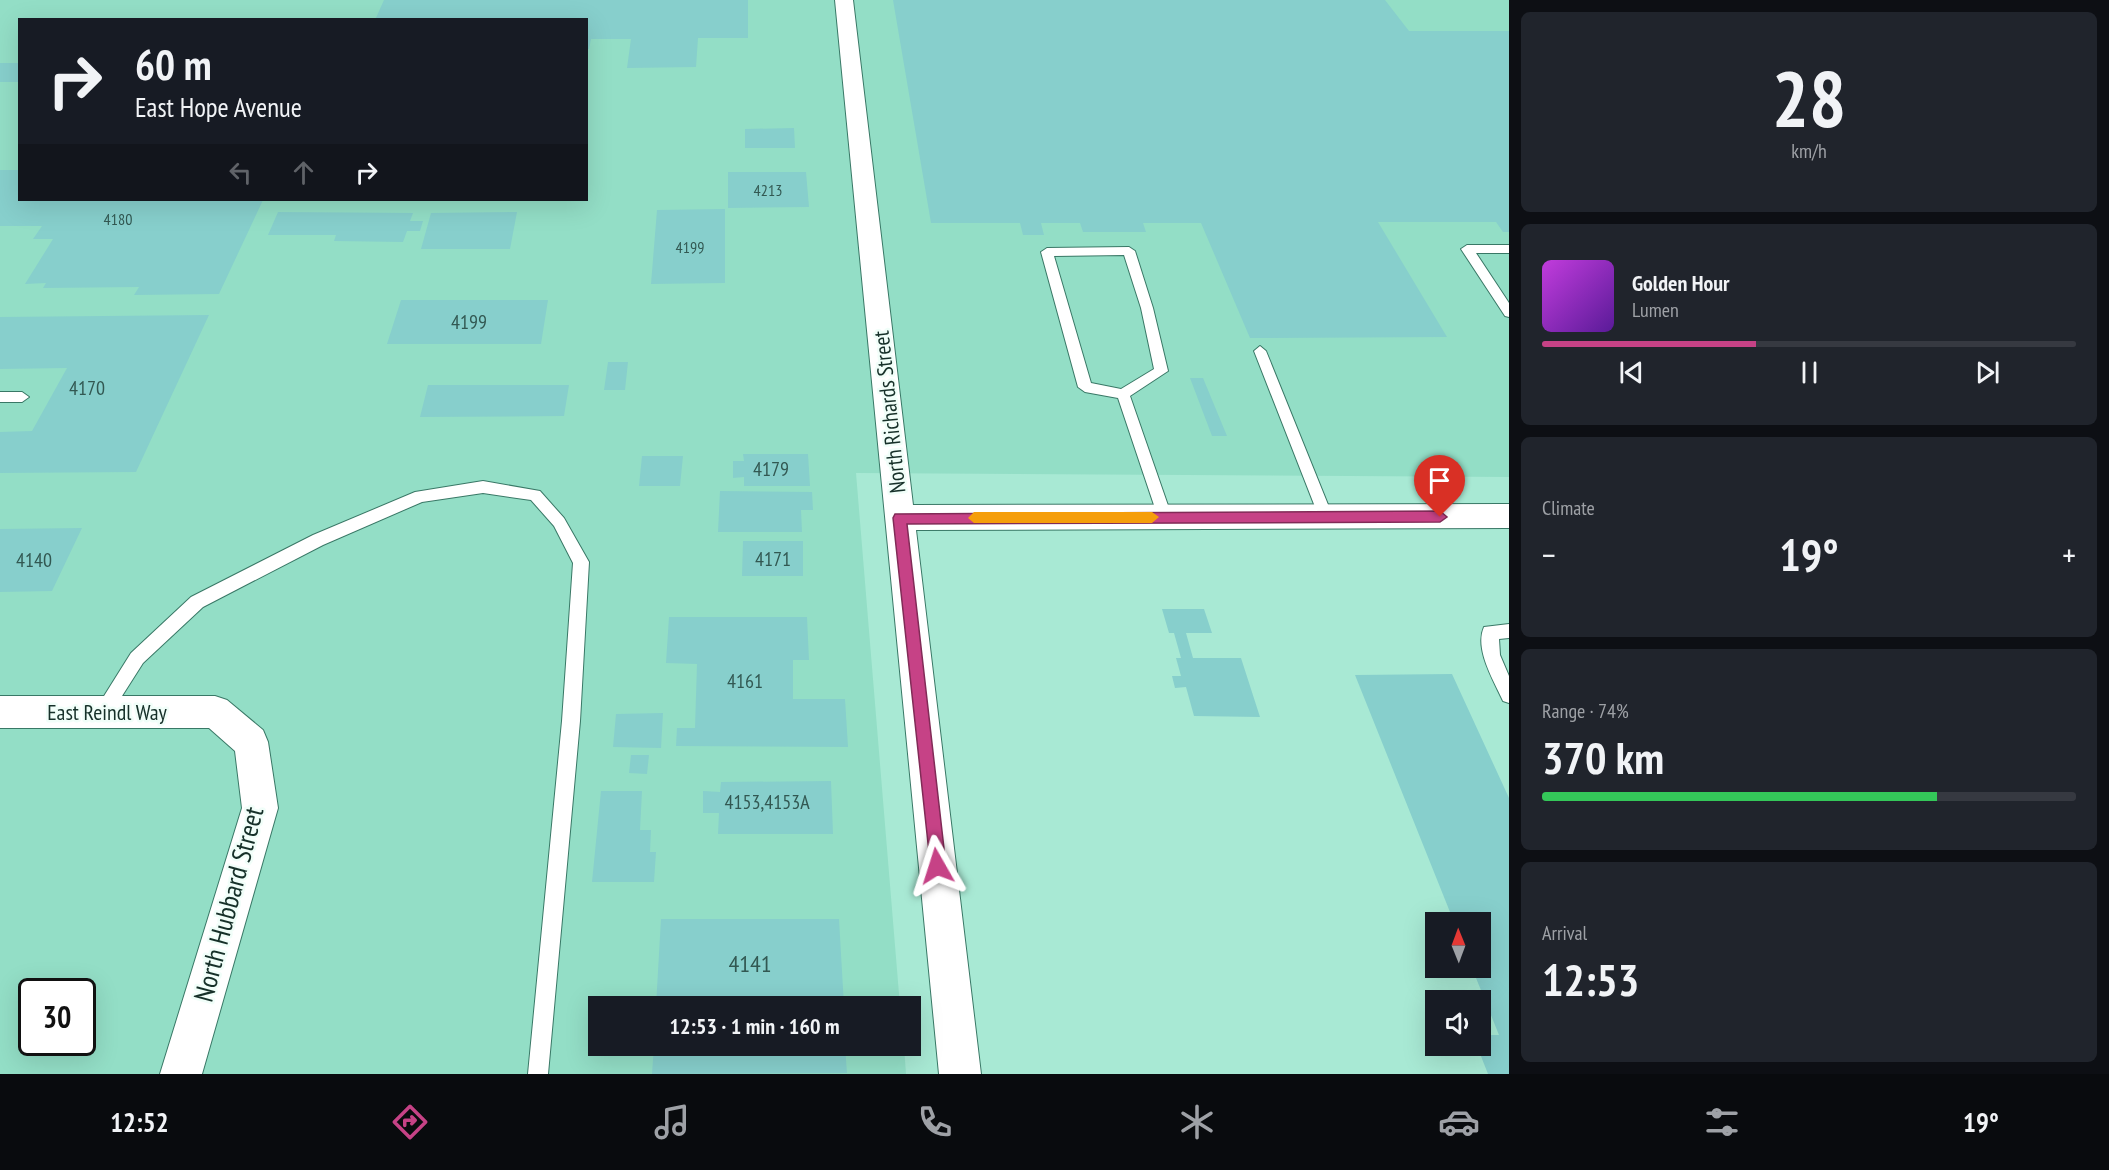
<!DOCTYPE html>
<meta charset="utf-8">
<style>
:root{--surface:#171b24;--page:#20242c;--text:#f1f3f6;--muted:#9ea1a6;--line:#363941;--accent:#c64286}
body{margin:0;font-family:"PT Sans Narrow",sans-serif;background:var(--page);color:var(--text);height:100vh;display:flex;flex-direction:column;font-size:22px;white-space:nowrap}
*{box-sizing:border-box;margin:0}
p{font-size:20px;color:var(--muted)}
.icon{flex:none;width:33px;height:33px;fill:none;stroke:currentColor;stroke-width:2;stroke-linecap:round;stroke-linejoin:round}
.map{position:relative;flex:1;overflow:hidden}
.side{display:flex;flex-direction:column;gap:12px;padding:12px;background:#0d0f14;width:600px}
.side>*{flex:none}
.banner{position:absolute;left:18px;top:18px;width:570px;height:183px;border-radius:0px;box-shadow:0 6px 24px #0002;background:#171b24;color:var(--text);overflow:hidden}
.needle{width:39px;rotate:359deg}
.fabs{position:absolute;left:1425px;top:912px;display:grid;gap:12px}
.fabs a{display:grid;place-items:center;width:66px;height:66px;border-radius:0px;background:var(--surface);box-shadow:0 6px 24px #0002;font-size:30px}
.speed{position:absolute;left:18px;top:978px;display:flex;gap:12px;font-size:30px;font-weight:700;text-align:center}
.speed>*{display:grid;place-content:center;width:78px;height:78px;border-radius:50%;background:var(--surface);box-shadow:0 6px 24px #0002;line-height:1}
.speed .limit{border:3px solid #111;border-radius:9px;background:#fff;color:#111}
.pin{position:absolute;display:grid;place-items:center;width:51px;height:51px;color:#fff;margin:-62px -26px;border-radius:50% 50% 50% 0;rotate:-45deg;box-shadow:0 0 6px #0007}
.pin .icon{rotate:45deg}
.me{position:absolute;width:66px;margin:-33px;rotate:354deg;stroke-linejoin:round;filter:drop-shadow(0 0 4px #0008)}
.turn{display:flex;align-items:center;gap:21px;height:126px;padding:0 18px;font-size:27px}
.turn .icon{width:78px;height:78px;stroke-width:2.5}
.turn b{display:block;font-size:42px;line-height:51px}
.lanes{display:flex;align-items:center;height:57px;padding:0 18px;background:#0003;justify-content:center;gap:30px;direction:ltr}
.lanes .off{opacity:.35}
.big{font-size:45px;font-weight:600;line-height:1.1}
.side .tile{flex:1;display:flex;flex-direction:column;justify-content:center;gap:9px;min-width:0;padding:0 21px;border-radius:9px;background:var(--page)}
.side .dial{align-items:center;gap:0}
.dial b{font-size:78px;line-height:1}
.song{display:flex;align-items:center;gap:18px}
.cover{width:72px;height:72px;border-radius:9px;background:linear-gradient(135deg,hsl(290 70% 55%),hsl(270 70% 35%))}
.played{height:6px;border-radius:3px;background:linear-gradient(90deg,var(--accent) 40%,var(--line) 40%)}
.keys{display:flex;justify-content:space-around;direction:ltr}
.heat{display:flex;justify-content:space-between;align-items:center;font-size:33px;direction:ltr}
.charge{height:9px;border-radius:4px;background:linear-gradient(90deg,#34c759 74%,var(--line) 0)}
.trip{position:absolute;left:588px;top:996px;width:333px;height:60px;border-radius:0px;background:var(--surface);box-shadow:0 6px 24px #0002;font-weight:600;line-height:60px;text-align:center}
.dock{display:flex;height:96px;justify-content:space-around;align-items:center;background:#090b0e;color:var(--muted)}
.dock .icon{width:42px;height:42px}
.dock .current{color:var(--accent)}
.dock b{font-size:27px;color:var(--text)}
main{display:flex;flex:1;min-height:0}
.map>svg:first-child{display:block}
.built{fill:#93dec6;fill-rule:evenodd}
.building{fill:#87cfcc}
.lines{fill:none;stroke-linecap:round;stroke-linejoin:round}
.lane-casing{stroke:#397866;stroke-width:2}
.street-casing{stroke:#397866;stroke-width:2}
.lane{fill:#fff;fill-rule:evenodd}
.street{fill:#fff;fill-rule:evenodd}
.route{fill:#c64286;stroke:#812b57;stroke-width:1.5}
.slow{fill:#f59e0b}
.labels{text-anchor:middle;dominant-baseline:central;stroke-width:5;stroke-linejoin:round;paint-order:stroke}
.far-number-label{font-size:16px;fill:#325852}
.number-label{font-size:20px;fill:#325852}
.street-label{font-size:22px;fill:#163029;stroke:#f1fef9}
.near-number-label{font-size:24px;fill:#325852}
.near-street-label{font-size:27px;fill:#163029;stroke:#f1fef9}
</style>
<main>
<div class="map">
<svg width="1509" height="1074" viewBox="0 0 1509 1074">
<rect width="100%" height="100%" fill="#a8e9d4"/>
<path class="built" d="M0,0H1509V477L856,473L900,1006H598V1046H904L906,1074H0ZM20,20H586V200H20ZM32,992H82V1042H32Z"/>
<path class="building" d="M384,0H748V38H698L696,67L627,68L631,39H591L589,49H586V20H375Z
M893,0H1385L1409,31H1509V232H1503L1496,222H1378L1447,337L1250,338L1201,223H1143L1146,232H1083L1080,223H1041L1044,235H1023L1020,223H931Z
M0,63H20V82H0Z
M794,128L795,148H745V129Z
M0,170H20V200H263L219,294L134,295L139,287L43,288L46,283L25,284L53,239H33L42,226H0Z
M728,172H806L809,207L728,208Z
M725,209V283L651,284L657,210Z
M278,212L413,213L410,221H423L420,231H407L403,242L334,241L336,235H268Z
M517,212L510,249H421L431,213Z
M401,300H548L541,344H387Z
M209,315L136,472L0,473V432L32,431L67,368L0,369V317Z
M608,362H628L625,390H604Z
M1190,378H1203L1227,436H1212Z
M428,385H569L564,416L420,417Z
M743,454H808L810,486H744V477L733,478V461H744Z
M642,456H683L680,486H639Z
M720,491L812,492L813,510H801L802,532H718Z
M82,528L52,591L0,592V529Z
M743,541H803V576H742Z
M1162,609H1204L1212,633H1186L1193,658H1241L1260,717L1194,716L1186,687L1175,688L1172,676H1181L1176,658H1181L1174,633H1169Z
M669,617H807L809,660H793V699H845L848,747L676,746L677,728H695L697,664L666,663Z
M1452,674L1509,798V1074H1488L1477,1046H1480V1035H1499L1472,968H1480V922H1454L1355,675Z
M663,713L661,748L613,747L616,714Z
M631,755H649L647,774L629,773Z
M831,781L833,834H718L719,813H703V791L720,792L721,782Z
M601,791H642L640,830H651L650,852H656L654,882H592Z
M661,919H839L844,1006H656Z
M654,1046H845L847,1073L652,1074Z"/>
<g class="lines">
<g class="lane-casing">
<path id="lane" d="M1467,245H1509V253H1476L1509,303V317L1505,316L1461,249Z
M1129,247L1135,251L1153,308L1168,371L1130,396L1172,517L1170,521H1160L1158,517L1118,398L1085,392L1078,387L1041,252L1047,248ZM1124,255L1141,308L1154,369L1121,389L1091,383L1054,256Z
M1260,346L1266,351L1333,517L1331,521H1321L1319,517L1254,351Z
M0,392H22L29,397L22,402H0Z
M483,481L540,491L564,518L589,562L580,721L548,1074H528L562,721L573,563L554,526L531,500L483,493L422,502L323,545L203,607L143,663L108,718L102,720L96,718L94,712L131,653L191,597L313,535L415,492Z
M1509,624V638L1499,639L1500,655L1509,676V703L1503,701C1494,681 1474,649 1484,627Z"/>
</g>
<g class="street-casing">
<path id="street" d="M835,0H853L913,505L1509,504V528L916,530L981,1074H939Z
M0,696H215L227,700L263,730L268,742L278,808L202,1074H160L242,808L235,751L209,728H0Z"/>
</g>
<use href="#lane" class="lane"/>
<use href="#street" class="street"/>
</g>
<path class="route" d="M1440,511L1447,517L1440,522L907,524L946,866L943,871L937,874L931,871L893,518L895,514Z"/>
<path class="slow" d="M974,512H1152L1159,517L1152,523H974L968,518Z"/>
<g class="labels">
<g class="far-number-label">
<text x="768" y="190">4213</text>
<text x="118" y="219">4180</text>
<text x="690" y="247">4199</text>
</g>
<g class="number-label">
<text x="469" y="322">4199</text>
<text x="87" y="388">4170</text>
<text x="771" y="469">4179</text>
<text x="773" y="559">4171</text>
<text x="34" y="560">4140</text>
<text x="745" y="681">4161</text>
<text x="767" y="802">4153,4153A</text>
</g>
<g class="street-label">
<text transform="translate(889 412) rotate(-96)">North Richards Street</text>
<text x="107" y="712">East Reindl Way</text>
</g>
<g class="near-number-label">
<text x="750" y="963">4141</text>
</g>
<g class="near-street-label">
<text transform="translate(228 904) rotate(-75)">North Hubbard Street</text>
</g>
</g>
</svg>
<div class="fabs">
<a><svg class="needle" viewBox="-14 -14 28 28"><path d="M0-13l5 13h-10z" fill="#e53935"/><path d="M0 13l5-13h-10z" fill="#9ea1a6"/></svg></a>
<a><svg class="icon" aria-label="sound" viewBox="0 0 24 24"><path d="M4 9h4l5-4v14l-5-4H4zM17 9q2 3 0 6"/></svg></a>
</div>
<div class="speed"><div class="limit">30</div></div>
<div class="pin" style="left:1440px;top:517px;background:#d93025"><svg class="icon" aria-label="arrive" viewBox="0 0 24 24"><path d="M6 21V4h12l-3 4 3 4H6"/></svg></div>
<svg class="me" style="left:937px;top:866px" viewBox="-20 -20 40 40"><path d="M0-17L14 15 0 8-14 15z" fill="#c64286" stroke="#fff" stroke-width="4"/></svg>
<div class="trip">12:53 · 1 min · 160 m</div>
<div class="banner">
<div class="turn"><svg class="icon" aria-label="right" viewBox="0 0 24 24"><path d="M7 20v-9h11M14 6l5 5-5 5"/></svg><div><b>60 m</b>East Hope Avenue</div></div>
<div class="lanes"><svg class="icon off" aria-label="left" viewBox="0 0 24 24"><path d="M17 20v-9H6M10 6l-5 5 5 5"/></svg><svg class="icon off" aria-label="ahead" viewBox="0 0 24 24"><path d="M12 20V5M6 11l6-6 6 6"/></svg><svg class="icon" aria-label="right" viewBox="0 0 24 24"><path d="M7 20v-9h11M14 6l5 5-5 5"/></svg></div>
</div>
</div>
<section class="side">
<div class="tile dial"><b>28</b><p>km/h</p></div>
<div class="tile">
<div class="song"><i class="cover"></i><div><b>Golden Hour</b><p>Lumen</p></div></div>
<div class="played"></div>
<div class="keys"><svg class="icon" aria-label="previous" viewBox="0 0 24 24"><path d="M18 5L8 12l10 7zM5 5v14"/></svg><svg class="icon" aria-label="pause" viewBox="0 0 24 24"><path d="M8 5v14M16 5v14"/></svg><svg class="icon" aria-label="next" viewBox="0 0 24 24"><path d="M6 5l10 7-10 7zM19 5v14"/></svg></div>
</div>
<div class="tile"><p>Climate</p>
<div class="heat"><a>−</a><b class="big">19°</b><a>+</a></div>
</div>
<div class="tile"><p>Range · 74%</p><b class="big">370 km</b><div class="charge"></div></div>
<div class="tile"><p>Arrival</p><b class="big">12:53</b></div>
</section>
</main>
<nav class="dock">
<b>12:52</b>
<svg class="icon current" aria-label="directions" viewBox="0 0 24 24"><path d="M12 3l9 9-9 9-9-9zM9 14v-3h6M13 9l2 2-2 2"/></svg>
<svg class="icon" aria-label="music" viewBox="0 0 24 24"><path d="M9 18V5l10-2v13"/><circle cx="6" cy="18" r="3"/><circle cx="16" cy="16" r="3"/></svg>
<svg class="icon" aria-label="phone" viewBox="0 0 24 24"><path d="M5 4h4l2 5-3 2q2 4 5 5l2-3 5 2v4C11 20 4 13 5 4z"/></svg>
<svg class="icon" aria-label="climate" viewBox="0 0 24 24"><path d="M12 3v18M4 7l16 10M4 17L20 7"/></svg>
<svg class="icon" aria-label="car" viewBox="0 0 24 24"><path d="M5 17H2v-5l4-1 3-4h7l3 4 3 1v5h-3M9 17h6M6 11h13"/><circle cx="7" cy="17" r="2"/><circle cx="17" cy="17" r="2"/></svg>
<svg class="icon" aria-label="filters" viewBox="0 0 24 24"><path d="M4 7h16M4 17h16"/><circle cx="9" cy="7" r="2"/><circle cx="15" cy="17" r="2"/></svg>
<b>19°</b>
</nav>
